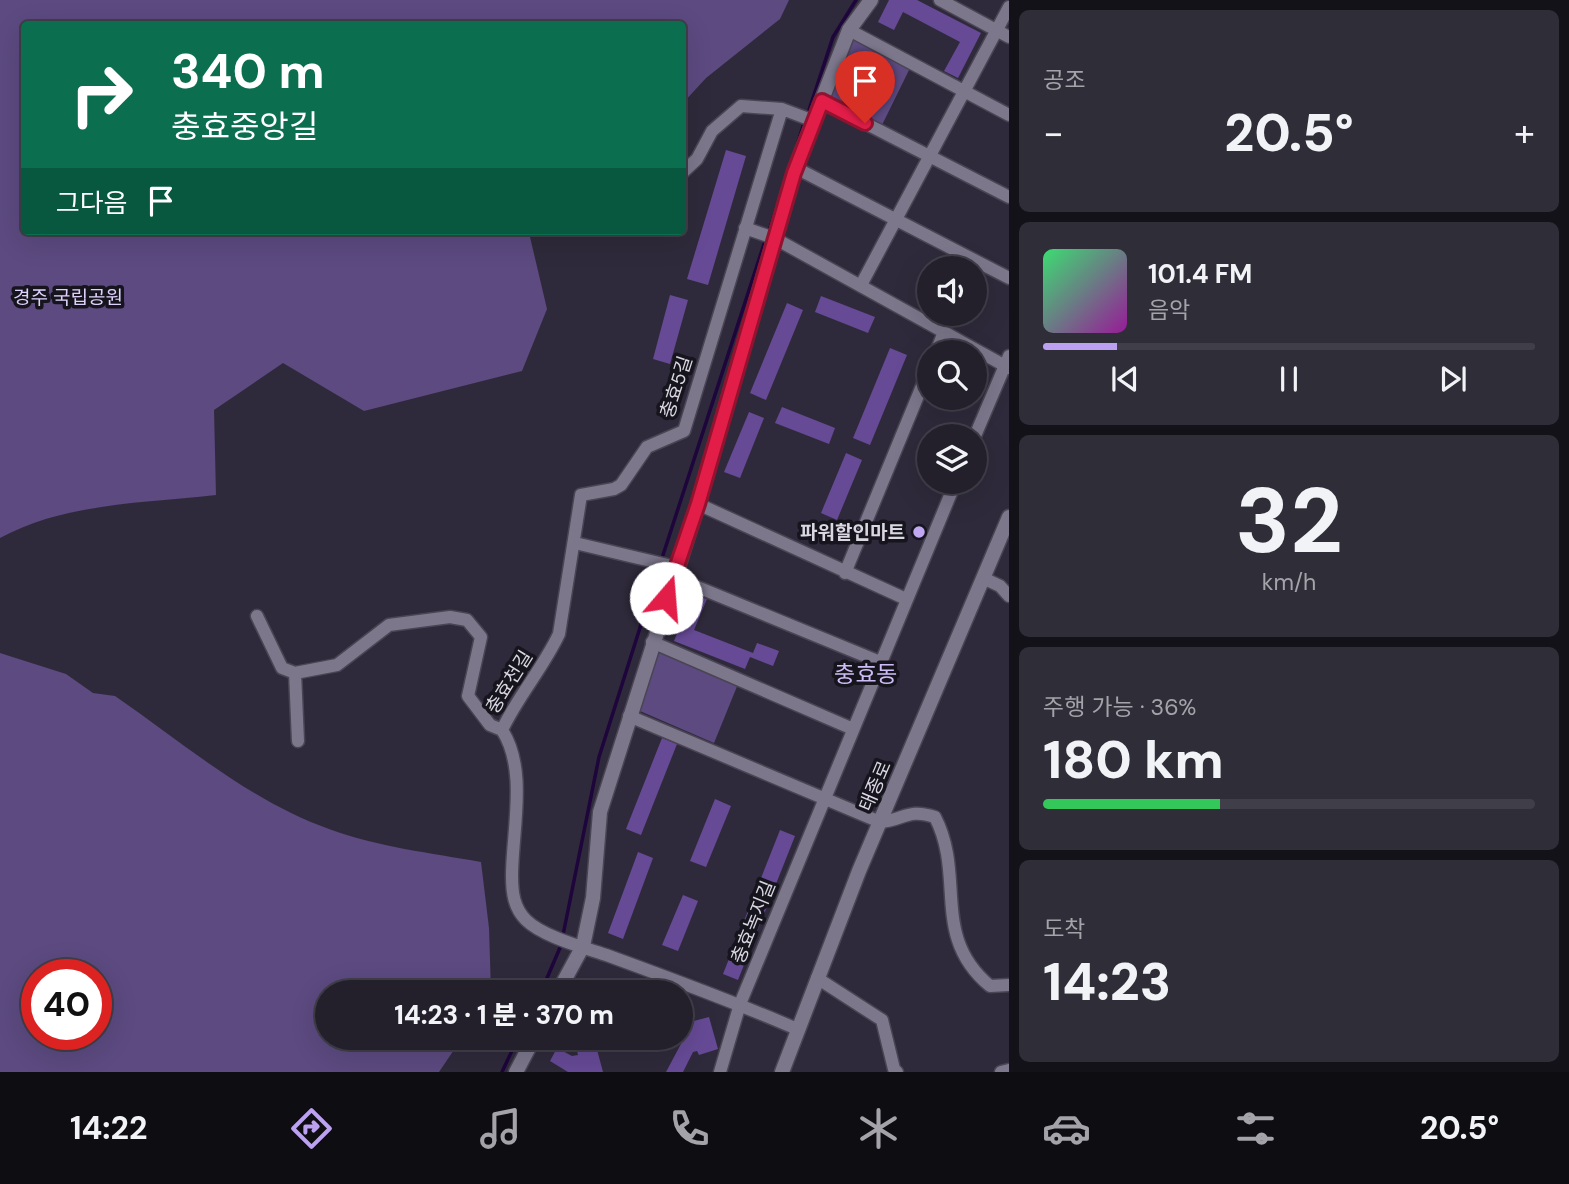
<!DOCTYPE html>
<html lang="ko">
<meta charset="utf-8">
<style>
:root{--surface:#23202c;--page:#2f2d38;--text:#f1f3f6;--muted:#a3a3a9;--line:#403e48;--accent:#bca0f2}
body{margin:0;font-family:"DM Sans","Noto Sans KR",sans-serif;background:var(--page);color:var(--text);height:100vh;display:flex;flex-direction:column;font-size:26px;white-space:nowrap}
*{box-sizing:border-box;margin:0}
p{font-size:23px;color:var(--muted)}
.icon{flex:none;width:38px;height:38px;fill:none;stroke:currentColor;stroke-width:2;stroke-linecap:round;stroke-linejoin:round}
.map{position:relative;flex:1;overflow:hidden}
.details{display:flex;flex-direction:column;gap:10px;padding:10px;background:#131218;width:560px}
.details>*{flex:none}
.hud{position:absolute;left:21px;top:21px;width:665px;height:214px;border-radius:7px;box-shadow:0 7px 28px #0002,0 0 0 2px var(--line);background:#0b6e4f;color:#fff;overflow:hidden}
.buttons{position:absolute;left:917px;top:256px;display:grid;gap:14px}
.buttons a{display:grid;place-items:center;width:70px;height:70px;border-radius:50%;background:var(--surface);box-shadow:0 7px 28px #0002,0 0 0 2px var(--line);font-size:35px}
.speed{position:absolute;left:21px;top:959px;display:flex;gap:14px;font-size:35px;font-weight:700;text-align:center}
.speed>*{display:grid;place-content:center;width:91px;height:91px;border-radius:50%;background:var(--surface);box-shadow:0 7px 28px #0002,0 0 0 2px var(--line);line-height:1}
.speed .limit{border:10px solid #d22;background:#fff;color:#111}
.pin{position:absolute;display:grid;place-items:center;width:60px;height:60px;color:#fff;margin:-72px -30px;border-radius:50% 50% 50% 0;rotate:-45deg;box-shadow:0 0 7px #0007}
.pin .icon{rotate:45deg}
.me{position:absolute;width:77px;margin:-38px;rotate:18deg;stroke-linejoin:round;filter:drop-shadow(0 0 5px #0008)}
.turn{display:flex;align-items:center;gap:24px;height:147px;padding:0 35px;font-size:32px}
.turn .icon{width:91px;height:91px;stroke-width:2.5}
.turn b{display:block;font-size:49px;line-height:60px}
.then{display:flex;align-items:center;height:66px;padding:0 35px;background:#0003;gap:14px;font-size:26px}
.big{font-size:52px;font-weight:800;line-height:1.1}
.details .tile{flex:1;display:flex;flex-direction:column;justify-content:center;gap:10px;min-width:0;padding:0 24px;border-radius:10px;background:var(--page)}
.details .dial{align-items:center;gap:0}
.dial b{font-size:91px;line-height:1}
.song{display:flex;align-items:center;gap:21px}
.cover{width:84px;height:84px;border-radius:10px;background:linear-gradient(135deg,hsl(140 70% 55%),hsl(300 70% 35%))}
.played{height:7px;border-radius:4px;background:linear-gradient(90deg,var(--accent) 15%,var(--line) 15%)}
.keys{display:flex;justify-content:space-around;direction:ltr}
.heat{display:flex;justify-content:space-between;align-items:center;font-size:38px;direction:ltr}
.charge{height:10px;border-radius:5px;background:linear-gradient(90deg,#34c759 36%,var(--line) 0)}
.trip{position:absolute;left:315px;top:980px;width:378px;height:70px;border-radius:35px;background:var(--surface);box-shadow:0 7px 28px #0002,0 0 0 2px var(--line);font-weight:800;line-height:70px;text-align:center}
.menu{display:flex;height:112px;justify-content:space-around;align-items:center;background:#0e0d12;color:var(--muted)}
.menu .icon{width:49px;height:49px}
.menu .active{color:var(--accent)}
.menu b{font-size:32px;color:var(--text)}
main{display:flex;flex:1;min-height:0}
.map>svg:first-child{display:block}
.green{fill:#5c4a80;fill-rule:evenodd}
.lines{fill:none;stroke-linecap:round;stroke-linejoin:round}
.stream{stroke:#1e053c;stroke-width:3.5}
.building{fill:#664a96}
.minor-casing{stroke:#4a4554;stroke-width:15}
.tertiary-casing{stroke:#4a4554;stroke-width:17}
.minor{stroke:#7d778c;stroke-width:12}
.tertiary{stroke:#7d778c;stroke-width:14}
.route-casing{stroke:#92132f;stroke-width:18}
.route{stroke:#e11d48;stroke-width:12}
.poi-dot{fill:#c0a8f3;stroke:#16141c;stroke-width:2.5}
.labels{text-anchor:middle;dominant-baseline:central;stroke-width:7;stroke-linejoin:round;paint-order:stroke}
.park-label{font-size:19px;fill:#ded1fc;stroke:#16141c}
.street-label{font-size:19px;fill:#dad7e3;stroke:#16141c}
.poi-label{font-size:19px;font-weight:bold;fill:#dad7e3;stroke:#16141c;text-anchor:end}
.quarter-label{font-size:23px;fill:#cdbcf5;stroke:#16141c}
</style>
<main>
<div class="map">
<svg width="1009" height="1072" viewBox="0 0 1009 1072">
<rect width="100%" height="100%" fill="#2f2a3b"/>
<path class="green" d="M0,0H789L780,19L706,78L683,103L682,24H24V231H536L530,237L547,309L522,371L364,411L283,363L214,410L216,495C145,503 64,503 0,538Z
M853,35L911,66L882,125L829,98Z
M665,652L738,684L714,743L640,711L636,704L652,655Z
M0,653L66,674L93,693L115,696C183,743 250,801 329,829C378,847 431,853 481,862L489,928L491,992H327V1038H462L439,1072H0ZM37,975H96V1034H37Z"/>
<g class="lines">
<path class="stream" d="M809,110L833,37L856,0
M797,146L803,126
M770,228L778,203
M663,555L764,244
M563,935L599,757L658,571
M541,992L562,943
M502,1072L518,1038"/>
</g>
<path class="building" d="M889,0H917L981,33L958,78L944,71L960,42L903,12L894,30L878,22Z
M726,150L746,156L708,285L687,279Z
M670,295L688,300L670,364L653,359Z
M821,296L875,317L868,333L815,312Z
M787,303L803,310L766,400L750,393Z
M890,348L907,355L870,445L853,438Z
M782,407L835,428L829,444L775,423Z
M749,412L764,418L740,478L724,472Z
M846,453L862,460L837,520L821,513Z
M693,594L707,599L694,630L753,653L757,643L779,651L773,666L750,657L745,669L674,641Z
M662,738L677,744L641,835L626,829Z
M715,799L731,806L706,867L690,861Z
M780,830L795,836L738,980L723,974Z
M638,852L653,858L623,939L608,933Z
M683,895L698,901L678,951L662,945Z
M709,1017L718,1049L699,1055L697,1051L693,1052L683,1072H666L682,1042L673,1038H681V1025L692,1026L690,1022Z
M596,1046L603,1072H568L550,1061L557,1048L572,1056L578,1055L577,1051Z"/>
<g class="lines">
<g class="minor-casing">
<path id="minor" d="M940,0L1009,37
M849,30L1009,115
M822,101L1009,197
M782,109L684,431L647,447L621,485L614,489L581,495L559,634C543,668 518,696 502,730C528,770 512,831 512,876C512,893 514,908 526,920C543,937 586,948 609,956C672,979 735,1002 797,1029
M796,168L1009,278
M682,173L697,159L712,131L741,106L782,109L814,121
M745,228L774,238L1009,368
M861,285L1009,7
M936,352L944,332
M975,436L1009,356
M698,504L906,599
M575,543L676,567
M845,573L929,369
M673,577L880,662
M983,578L1000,586L1009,596
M257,616L282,668L295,673
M652,642L853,729
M629,716L880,822C904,820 908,808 935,817C966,877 930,936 990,986L1009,985
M298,741L295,673L337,665L389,625L450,617L467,620L481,637L468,696L490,725L502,730
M817,978L882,1020L894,1069L897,1072
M720,1072L740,1004L956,481
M1001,1072L1009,1070"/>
</g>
<g class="tertiary-casing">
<path id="tertiary" d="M558,992L583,946L593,898L600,812L698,504L794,172L849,30L871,0
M516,1072L534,1038
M782,1072L859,871L1009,517"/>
</g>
<use href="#minor" class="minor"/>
<use href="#tertiary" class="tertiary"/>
</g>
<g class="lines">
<g class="route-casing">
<path id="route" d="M666,598L698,504L794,173L822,101L865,123"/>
</g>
<use href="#route" class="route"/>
</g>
<circle class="poi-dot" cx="919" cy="532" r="7"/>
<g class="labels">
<g class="park-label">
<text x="68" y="297">경주 국립공원</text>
</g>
<g class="street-label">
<text transform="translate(676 387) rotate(-72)">충효5길</text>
<text transform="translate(509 682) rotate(-58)">충효천길</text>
<text transform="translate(875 786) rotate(-67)">태종로</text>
<text transform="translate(753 922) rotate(-68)">충효녹지길</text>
</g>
<g class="poi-label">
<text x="905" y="532">파워할인마트</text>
</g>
<g class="quarter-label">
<text x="866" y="674">충효동</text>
</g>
</g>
</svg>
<div class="buttons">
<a><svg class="icon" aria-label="sound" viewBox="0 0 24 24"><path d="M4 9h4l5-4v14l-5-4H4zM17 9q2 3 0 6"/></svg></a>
<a><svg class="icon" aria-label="search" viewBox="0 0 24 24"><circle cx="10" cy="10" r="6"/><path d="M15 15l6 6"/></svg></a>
<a><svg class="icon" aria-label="layers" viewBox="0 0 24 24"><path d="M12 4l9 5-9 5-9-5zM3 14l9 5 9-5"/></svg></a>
</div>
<div class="speed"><div class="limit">40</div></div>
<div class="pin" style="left:865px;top:123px;background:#d93025"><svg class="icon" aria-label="arrive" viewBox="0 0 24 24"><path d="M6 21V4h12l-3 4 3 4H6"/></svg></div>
<svg class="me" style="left:666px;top:598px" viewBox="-20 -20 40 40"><circle r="19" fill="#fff"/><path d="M0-13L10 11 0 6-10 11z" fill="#e11d48"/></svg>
<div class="trip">14:23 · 1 분 · 370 m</div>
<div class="hud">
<div class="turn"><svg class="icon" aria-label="right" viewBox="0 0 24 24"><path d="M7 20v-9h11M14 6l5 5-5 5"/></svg><div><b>340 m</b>충효중앙길</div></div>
<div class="then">그다음<svg class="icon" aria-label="arrive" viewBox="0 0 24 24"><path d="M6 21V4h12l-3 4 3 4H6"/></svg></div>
</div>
</div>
<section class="details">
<div class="tile"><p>공조</p>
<div class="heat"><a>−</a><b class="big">20.5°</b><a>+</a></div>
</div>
<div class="tile">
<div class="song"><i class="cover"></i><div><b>101.4 FM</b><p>음악</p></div></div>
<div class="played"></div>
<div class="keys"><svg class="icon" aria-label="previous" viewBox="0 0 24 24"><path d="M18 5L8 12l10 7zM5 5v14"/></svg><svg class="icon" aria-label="pause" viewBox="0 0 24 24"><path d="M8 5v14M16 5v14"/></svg><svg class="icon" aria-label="next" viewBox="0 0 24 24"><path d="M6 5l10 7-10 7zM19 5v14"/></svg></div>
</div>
<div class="tile dial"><b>32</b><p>km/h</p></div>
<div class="tile"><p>주행 가능 · 36%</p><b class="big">180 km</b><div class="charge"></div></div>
<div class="tile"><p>도착</p><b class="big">14:23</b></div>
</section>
</main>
<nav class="menu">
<b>14:22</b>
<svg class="icon active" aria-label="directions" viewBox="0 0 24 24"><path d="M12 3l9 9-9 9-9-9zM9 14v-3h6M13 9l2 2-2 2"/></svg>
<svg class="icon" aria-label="music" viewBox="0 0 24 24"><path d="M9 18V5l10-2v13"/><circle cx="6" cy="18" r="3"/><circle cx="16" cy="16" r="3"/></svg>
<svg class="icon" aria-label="phone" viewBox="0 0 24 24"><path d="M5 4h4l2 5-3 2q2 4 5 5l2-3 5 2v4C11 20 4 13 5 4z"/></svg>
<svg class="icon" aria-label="climate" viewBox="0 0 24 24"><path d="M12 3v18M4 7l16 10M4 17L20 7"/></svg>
<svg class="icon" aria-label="car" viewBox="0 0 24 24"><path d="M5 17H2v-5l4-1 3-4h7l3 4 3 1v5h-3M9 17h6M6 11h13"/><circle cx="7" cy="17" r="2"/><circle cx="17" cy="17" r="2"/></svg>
<svg class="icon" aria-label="filters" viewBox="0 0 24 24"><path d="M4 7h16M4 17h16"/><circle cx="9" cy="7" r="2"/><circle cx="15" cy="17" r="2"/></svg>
<b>20.5°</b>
</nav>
